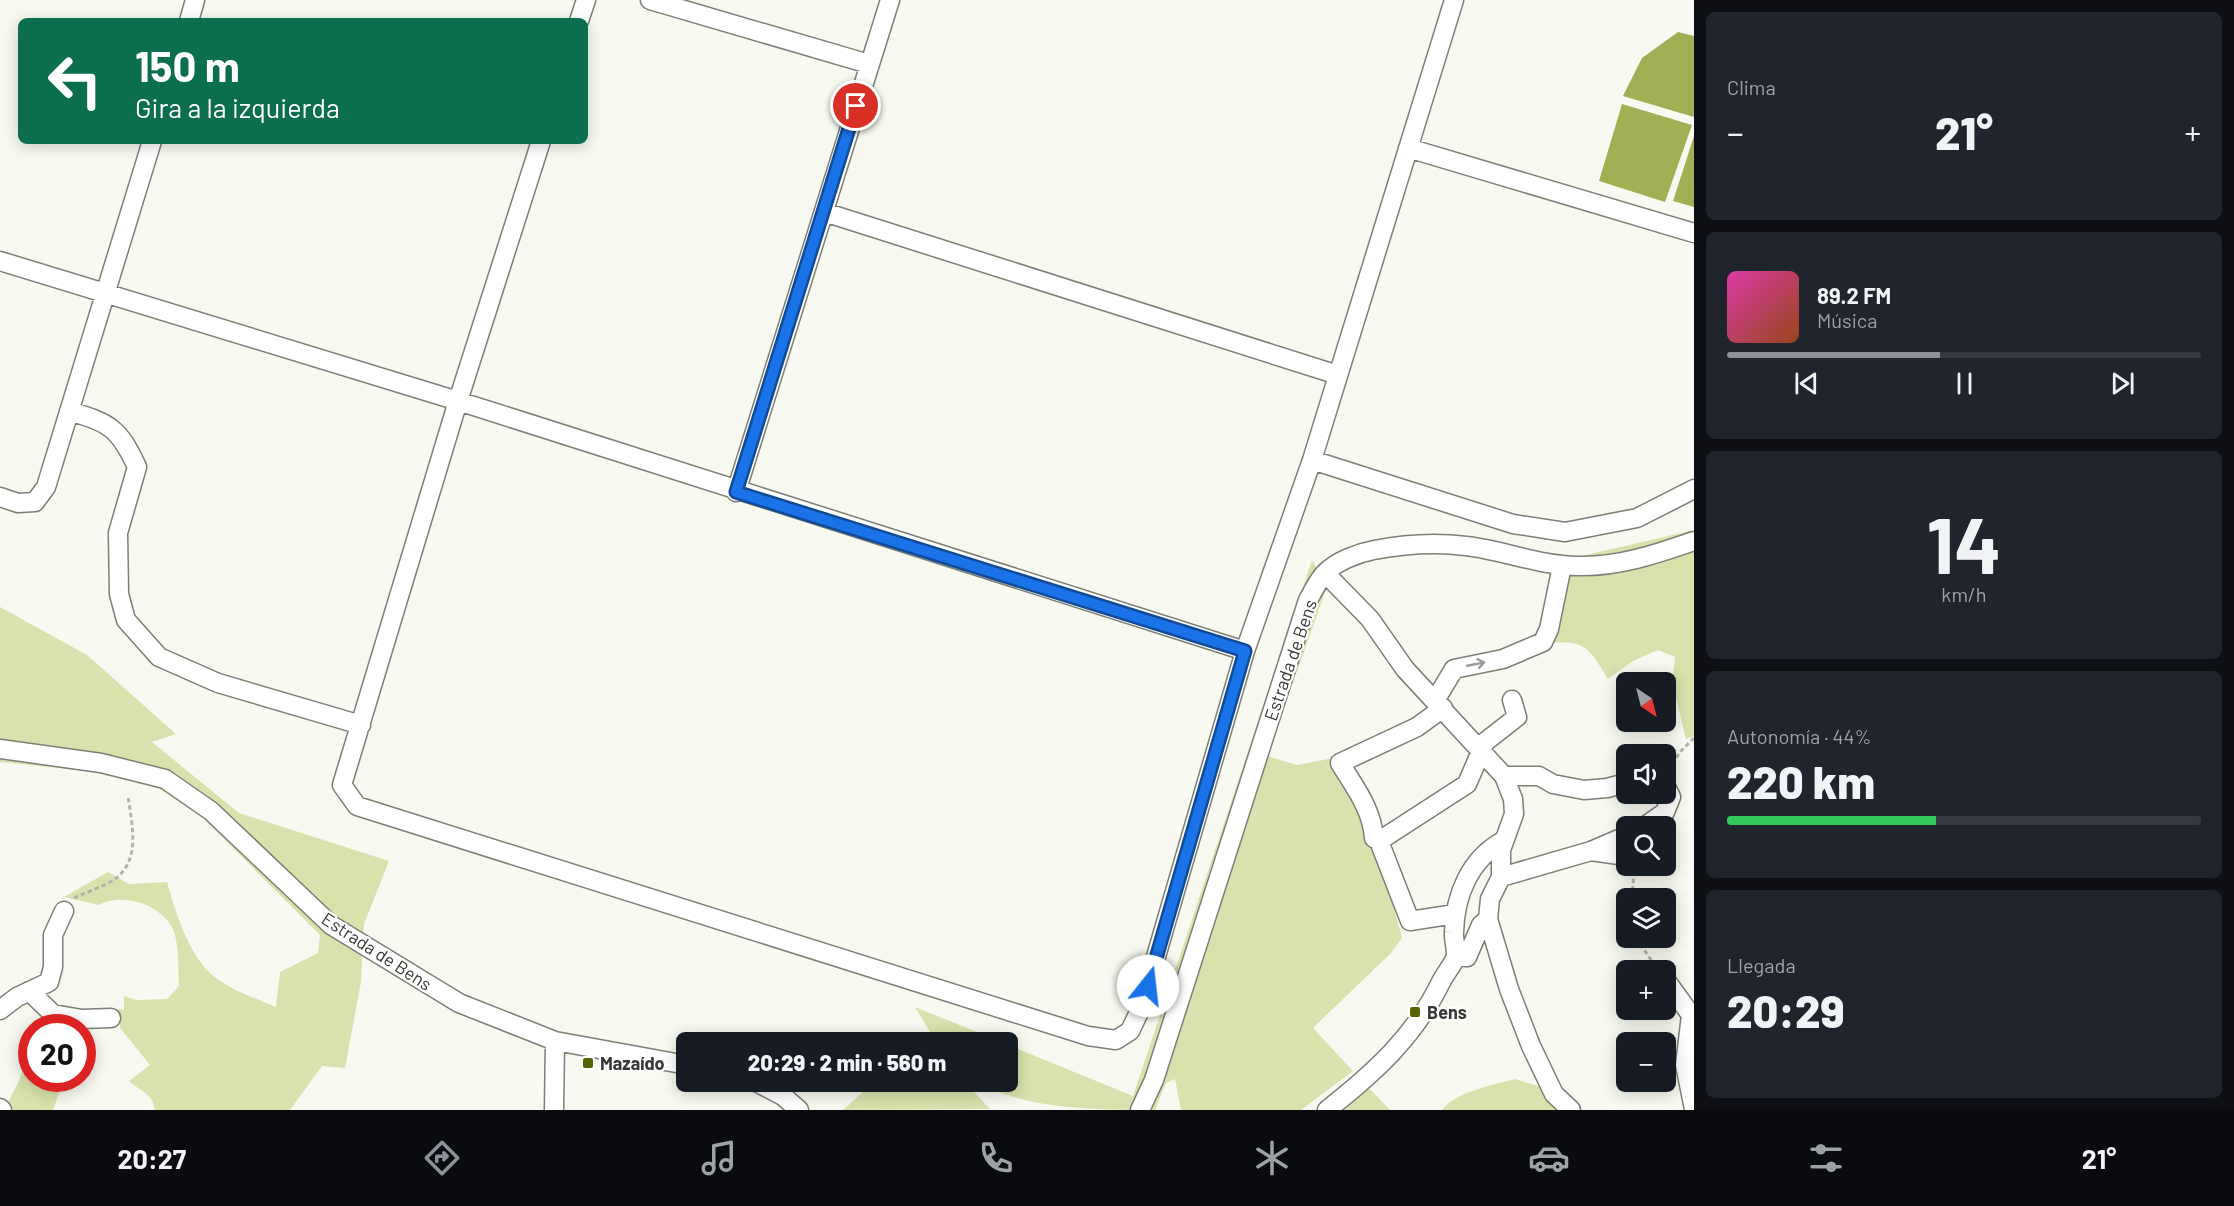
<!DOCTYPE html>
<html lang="es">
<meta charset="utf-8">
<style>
:root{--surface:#171b24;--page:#20242c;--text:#f1f3f6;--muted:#9ea1a6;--line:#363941;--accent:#8c9099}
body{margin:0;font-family:Barlow,sans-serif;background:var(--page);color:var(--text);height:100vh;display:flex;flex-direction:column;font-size:22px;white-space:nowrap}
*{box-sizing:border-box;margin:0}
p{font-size:20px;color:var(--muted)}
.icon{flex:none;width:33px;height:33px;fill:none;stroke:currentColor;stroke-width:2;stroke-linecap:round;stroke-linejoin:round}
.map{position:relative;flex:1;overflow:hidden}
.drawer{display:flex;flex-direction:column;gap:12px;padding:12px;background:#0d0f14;width:540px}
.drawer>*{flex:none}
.top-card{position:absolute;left:18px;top:18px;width:570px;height:126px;border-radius:9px;box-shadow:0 3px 15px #0003;background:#0b6e4f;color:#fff;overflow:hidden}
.needle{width:39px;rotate:145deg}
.buttons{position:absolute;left:1616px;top:672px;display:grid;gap:12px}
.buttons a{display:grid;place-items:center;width:60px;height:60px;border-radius:9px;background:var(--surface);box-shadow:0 3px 15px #0003;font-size:30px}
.speed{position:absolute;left:18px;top:1014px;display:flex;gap:12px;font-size:30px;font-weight:700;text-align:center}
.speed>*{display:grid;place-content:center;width:78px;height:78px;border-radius:50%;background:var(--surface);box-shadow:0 3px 15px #0003;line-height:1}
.speed .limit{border:9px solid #d22;background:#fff;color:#111}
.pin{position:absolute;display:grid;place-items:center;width:51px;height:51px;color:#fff;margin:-26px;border:3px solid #fff;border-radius:50%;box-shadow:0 2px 6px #0007}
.me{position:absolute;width:66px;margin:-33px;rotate:16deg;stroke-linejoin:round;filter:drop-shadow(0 0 4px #0008)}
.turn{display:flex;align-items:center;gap:21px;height:126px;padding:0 18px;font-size:27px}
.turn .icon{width:78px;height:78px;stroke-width:2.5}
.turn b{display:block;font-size:42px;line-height:51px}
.big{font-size:45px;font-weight:800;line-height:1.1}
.drawer .widget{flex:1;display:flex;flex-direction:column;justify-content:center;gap:9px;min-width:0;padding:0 21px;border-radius:9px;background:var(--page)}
.drawer .dial{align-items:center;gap:0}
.dial b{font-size:78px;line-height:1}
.song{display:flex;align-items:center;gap:18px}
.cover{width:72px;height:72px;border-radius:9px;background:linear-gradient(135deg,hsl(320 70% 55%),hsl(20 70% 35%))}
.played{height:6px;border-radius:3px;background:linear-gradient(90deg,var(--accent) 45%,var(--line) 45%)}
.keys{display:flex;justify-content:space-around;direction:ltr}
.heat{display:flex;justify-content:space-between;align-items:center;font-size:33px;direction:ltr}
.charge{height:9px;border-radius:4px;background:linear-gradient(90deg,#34c759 44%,var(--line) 0)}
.trip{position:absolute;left:676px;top:1032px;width:342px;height:60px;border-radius:9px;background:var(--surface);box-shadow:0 3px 15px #0003;font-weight:800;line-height:60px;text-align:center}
.dock{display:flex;height:96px;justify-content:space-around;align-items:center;background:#090b0e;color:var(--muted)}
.dock .icon{width:42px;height:42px}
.dock .on{color:var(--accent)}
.dock b{font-size:27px;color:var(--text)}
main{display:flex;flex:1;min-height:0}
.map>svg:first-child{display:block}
.green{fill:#d8e2ac}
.water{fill:#a1af55}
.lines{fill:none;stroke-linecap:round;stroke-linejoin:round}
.minor-casing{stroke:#7d7f77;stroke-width:21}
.path{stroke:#b2b4ac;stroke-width:3;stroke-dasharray:4.5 3;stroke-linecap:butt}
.minor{stroke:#fff;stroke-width:18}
.oneway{stroke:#9b9c9a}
.route-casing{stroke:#114b97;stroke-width:15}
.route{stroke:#1a73e8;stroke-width:10}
.poi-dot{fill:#586303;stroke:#fff;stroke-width:2}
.labels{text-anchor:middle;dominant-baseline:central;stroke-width:4.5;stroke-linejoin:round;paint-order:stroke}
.street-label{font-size:18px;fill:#373834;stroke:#fff}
.poi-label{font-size:18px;font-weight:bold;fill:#373834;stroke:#fff;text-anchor:start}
</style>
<main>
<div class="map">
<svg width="1694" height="1110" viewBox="0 0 1694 1110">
<rect width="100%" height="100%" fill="#f8faf1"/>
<path class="green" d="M1694,530V736L1686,739L1672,681L1675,657L1658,650L1633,661L1608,679C1590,650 1586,639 1550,643C1557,614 1568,587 1573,558Z
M1312,560L1327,587L1267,756L1297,765L1334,758L1381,860L1402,938L1391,953L1313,1028L1353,1071L1301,1110H1181L1175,1079L1166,1083L1155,1110C1103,1110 1022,1110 980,1082H1008V1045L1133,1096Z
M0,607L87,655L176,734L152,742L239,813L389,861L364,924L361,982L345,1068L322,1066L290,1110H155C152,1092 141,1092 129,1081L150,1065L120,1028L118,1009L124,1010V996L136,1000L167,999L179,986C178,970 179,951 175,935C167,906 124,891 99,905L64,897L108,872L129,884L167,882C175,911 188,952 210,973C227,989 255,998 276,1007L280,972L318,953L320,935L203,818L155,786L108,773L0,762Z
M915,1007L1002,1042H936Z
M31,1041L32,1078L64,1079L53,1110H10L8,1102L19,1081Z
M1515,1079L1541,1087L1564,1110H1442C1457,1091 1493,1085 1515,1079Z
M874,1082H965L990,1109L843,1110Z
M1369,1088L1390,1110H1345Z"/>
<path class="water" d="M1678,32L1694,36V117L1623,96L1642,58Z
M1622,104L1692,125L1665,202L1599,181Z
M1694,136V207L1673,201Z"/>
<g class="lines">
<g class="minor-casing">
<path id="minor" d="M650,0L869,64
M189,21L195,0
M579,21L586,0
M541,141L458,401L342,785L357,806L1088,1036L1116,1040L1130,1031L1141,1008L1245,651L1312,460L1454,0
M1408,148L1694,233
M824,212L1338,375
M0,261L458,401L1245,651
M69,411C110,423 119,428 137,467L118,533L119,594L126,620L159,657L218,683L361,725
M1312,460L1513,524L1565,532L1637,518L1694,489
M736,492L890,0
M0,497L18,503L35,502L46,487L152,141
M1325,573L1370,619L1405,669L1504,776L1513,799L1514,814L1501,850V877L1490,899L1488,919L1509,989L1531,1046L1554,1094L1571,1110
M1436,699L1454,669L1503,659L1543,642L1549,629L1562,566
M0,749L101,763L165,779L211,811L331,925L459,1003L555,1041L687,1065
M1504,776H1539L1553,784L1584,790L1607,788L1626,783
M1645,826L1665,812L1671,797L1665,785
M1379,841L1374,838C1372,809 1355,788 1340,763L1417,727L1443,708
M1591,851L1626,856
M1501,877L1591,851L1626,836
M1455,914L1410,921L1379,841L1467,784L1485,742L1517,717L1512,700
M1456,956L1467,957L1481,925L1488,919
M1665,979L1691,1015L1685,1065L1694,1109
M29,991L53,1014L82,1019L111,1018
M0,1010L17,997L49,982L53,967V935L64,911
M756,1082L783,1096L799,1110
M0,1108L2,1110
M554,1110L555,1041
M1140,1110L1154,1080L1308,600C1313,592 1318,580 1325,573C1337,561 1358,553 1374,550C1405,544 1435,542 1466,546C1503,550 1540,566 1578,566C1618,567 1657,554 1694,541
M1327,1110C1373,1074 1415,1036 1441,982C1445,974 1451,967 1455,959C1458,951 1453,940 1454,932C1455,895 1470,859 1503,841"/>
</g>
<path class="path" d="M1669,771L1679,753L1694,738
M74,898C86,892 100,888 112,881C142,862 132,826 128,796
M1632,898L1634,870
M1626,910V916
M1636,938L1656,967"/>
<use href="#minor" class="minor"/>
</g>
<defs><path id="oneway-shaft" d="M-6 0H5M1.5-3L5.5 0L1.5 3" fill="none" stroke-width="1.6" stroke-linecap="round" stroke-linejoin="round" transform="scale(1.5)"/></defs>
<use class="oneway" href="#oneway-shaft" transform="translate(1476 664) rotate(-11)"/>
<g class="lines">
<g class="route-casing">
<path id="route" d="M856,106L736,492L1245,651L1148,986"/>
</g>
<use href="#route" class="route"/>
</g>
<g class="poi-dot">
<rect x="1409" y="1006" width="12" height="12" rx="3"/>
<rect x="582" y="1057" width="12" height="12" rx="3"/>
</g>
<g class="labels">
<g class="street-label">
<text transform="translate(1290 660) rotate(-71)">Estrada de Bens</text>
<text transform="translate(377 951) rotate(33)">Estrada de Bens</text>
</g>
<g class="poi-label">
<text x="1427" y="1012">Bens</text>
<text x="600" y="1063">Mazaído</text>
</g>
</g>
</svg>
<div class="buttons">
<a><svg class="needle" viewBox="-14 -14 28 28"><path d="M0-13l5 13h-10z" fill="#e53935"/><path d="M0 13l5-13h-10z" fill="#9ea1a6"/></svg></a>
<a><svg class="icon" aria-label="sound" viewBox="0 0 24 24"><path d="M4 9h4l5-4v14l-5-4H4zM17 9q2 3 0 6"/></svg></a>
<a><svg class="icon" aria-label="search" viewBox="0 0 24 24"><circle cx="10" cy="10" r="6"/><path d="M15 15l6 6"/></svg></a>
<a><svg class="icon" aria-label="layers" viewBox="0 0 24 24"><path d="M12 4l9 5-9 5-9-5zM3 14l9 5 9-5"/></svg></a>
<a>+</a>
<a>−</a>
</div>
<div class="speed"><div class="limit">20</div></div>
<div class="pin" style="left:856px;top:106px;background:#d93025"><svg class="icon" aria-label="arrive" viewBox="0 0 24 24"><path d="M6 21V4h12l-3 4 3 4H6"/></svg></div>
<svg class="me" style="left:1148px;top:986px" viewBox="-20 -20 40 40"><circle r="19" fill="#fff"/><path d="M0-13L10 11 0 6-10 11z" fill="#1a73e8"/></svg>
<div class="trip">20:29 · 2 min · 560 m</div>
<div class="top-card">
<div class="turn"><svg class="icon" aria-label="left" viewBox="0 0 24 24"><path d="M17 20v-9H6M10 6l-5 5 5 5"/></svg><div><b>150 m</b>Gira a la izquierda</div></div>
</div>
</div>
<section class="drawer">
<div class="widget"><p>Clima</p>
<div class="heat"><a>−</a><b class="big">21°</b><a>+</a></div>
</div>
<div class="widget">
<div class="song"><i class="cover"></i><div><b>89.2 FM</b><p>Música</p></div></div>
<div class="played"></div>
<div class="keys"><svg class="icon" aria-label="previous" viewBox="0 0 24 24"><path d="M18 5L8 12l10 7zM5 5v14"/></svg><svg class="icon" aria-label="pause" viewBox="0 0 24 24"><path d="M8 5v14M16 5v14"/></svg><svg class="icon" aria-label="next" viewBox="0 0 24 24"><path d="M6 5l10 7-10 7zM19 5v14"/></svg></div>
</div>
<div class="widget dial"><b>14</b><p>km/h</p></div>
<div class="widget"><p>Autonomía · 44%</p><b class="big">220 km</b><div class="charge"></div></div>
<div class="widget"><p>Llegada</p><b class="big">20:29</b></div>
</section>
</main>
<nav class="dock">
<b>20:27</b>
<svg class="icon on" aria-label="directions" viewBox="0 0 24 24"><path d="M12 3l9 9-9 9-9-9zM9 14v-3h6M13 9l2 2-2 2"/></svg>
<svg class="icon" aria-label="music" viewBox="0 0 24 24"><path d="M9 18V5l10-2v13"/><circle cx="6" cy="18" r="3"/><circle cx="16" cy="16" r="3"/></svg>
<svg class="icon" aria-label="phone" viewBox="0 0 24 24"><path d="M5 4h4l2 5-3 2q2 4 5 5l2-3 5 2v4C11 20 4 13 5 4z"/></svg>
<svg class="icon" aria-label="climate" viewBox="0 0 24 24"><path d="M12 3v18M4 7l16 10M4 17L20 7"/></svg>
<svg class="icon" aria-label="car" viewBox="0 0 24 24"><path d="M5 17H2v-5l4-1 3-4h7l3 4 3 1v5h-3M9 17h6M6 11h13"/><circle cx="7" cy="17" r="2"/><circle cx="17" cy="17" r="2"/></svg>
<svg class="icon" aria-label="filters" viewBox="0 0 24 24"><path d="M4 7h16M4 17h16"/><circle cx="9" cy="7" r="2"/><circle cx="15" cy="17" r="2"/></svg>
<b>21°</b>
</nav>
